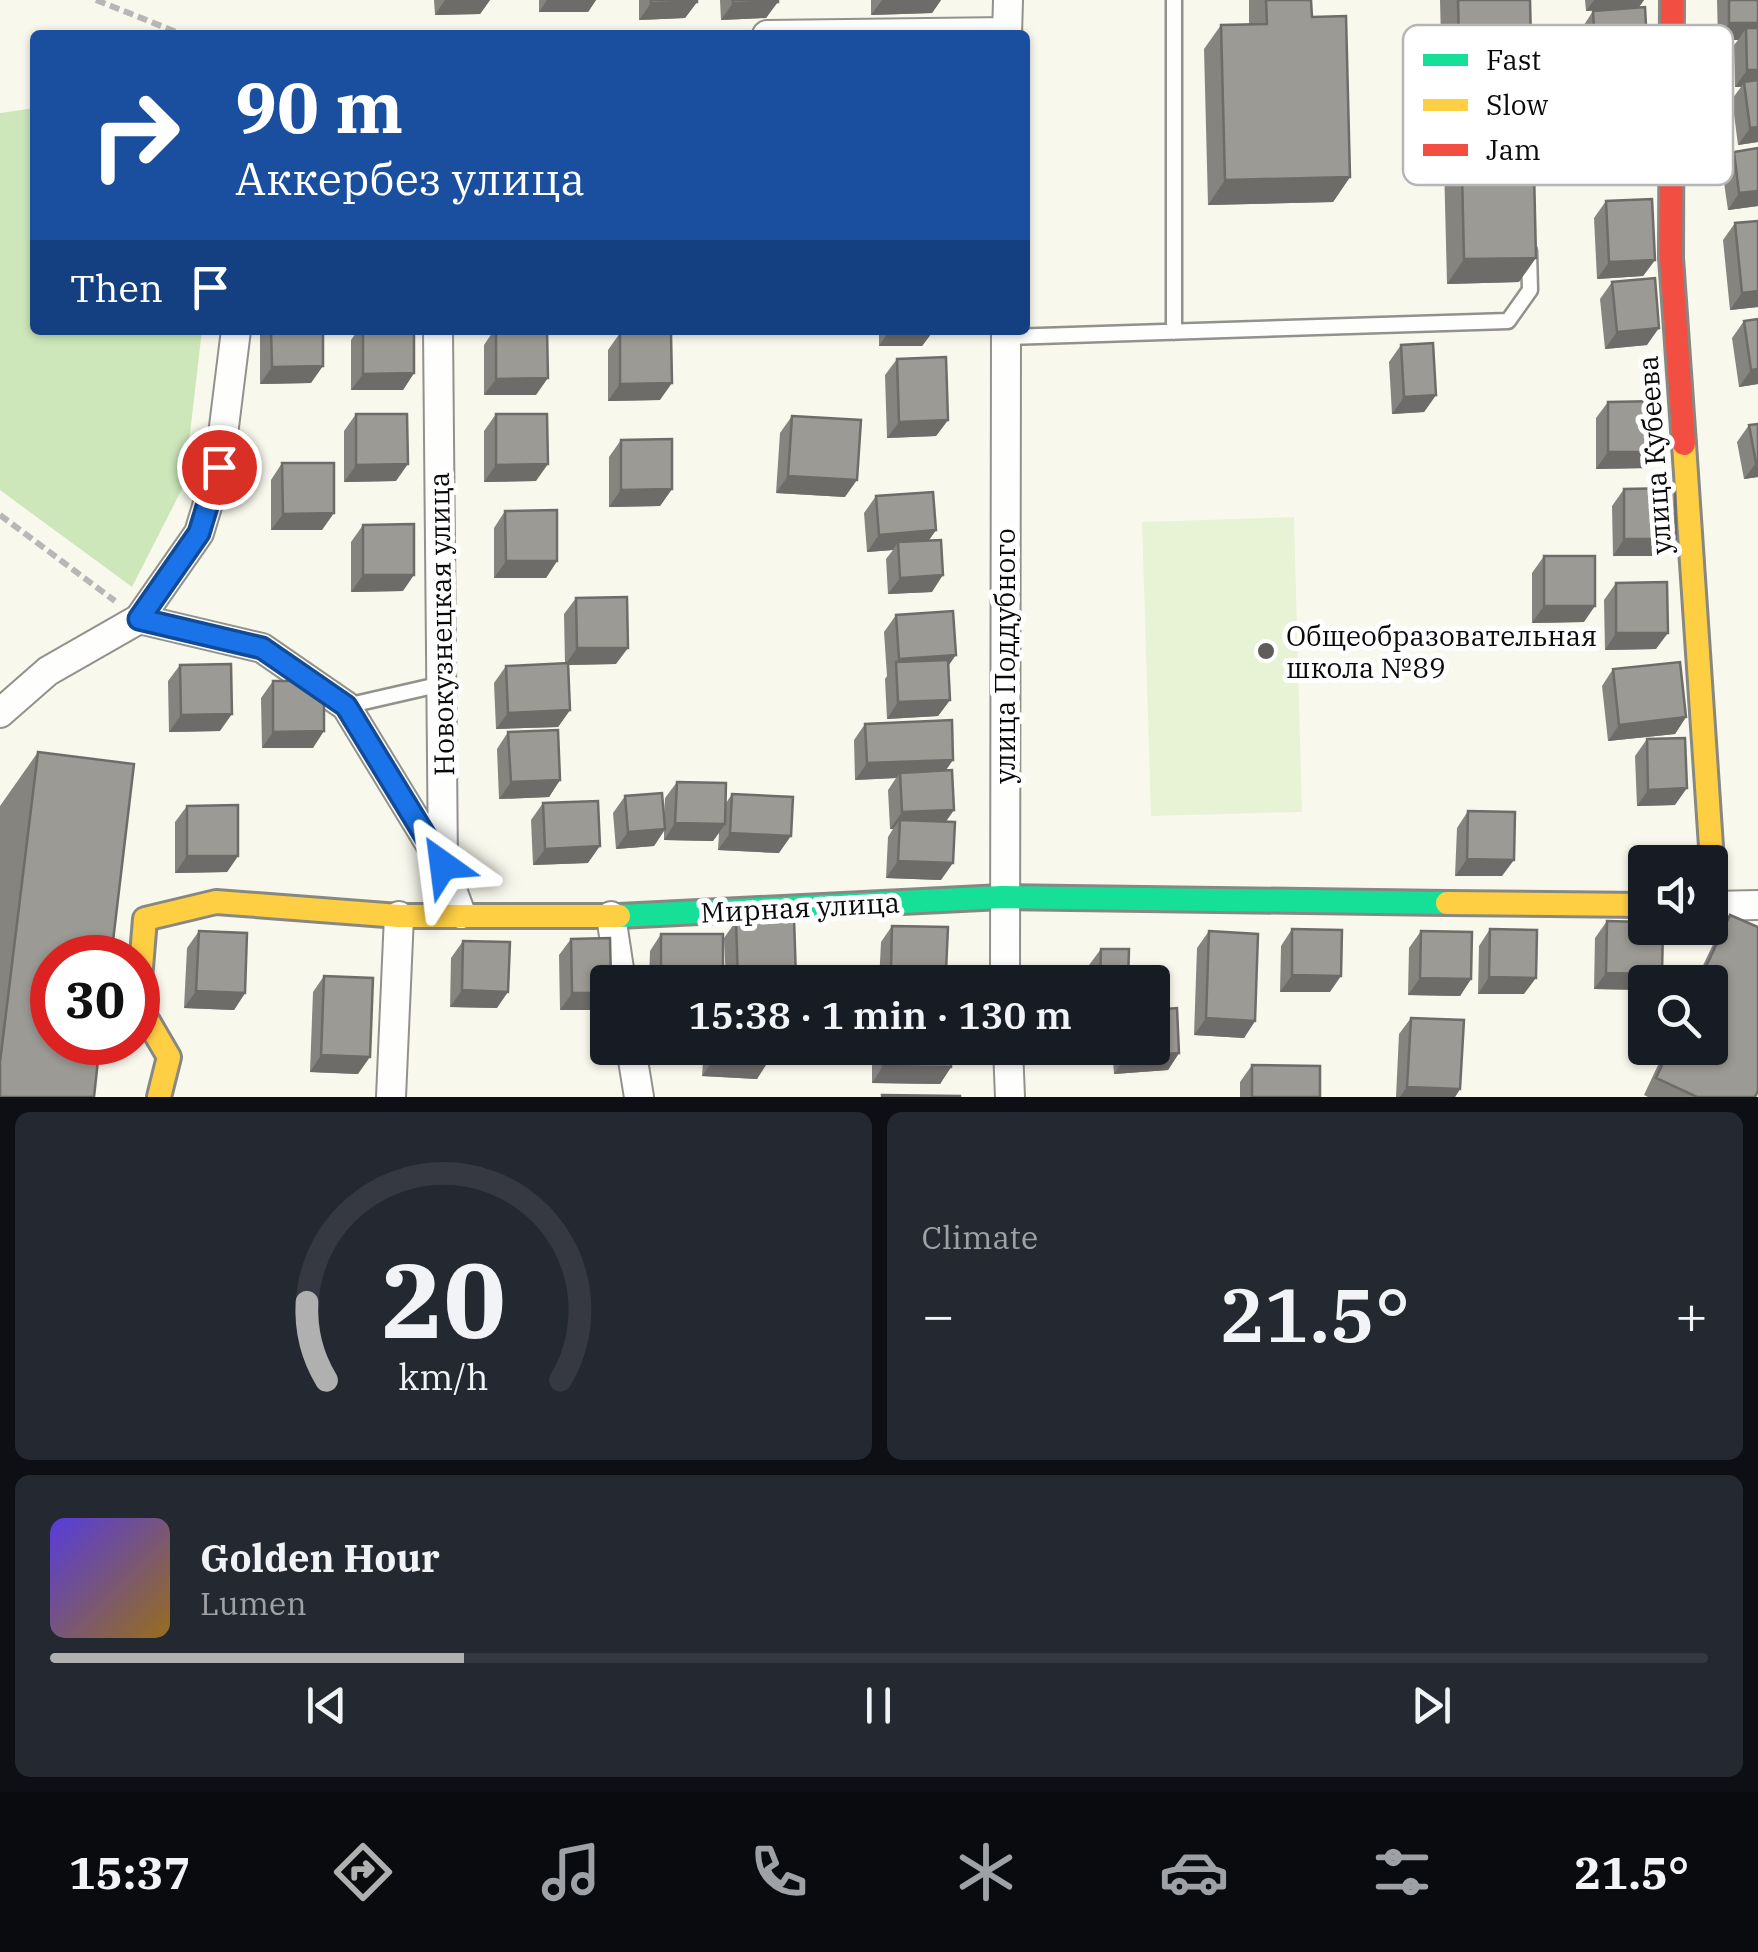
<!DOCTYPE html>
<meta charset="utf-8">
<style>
:root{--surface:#171b24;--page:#242831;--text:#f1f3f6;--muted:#9ea1a6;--line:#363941;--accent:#afb0af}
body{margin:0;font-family:"IBM Plex Serif",serif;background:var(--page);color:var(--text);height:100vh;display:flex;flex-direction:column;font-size:38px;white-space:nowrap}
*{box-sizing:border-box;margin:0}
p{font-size:32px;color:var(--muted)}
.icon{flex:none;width:55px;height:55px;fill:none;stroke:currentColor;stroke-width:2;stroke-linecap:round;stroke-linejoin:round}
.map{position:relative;height:1097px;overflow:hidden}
.side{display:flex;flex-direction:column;gap:15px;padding:15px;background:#0d0f14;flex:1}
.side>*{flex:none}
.hud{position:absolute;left:30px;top:30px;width:1000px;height:305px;border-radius:10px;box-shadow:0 2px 8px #0004;background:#1a4fa0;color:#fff;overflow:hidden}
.fabs{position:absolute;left:1628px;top:845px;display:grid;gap:20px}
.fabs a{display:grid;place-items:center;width:100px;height:100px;border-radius:10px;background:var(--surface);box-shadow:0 2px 8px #0004;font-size:50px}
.speed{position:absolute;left:30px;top:935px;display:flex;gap:20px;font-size:50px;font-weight:700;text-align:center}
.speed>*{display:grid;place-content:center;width:130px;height:130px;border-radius:50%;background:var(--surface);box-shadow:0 2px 8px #0004;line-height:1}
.speed .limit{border:15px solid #d22;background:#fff;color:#111}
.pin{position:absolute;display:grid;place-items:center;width:85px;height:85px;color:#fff;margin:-42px;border:5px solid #fff;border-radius:50%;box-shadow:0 2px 10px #0007}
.me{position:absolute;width:110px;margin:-55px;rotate:329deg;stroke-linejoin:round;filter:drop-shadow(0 0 8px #0008)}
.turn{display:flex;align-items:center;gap:35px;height:210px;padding:0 40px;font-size:45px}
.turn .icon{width:130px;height:130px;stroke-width:2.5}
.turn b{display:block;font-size:70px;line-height:85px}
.then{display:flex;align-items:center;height:95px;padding:0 40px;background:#0003;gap:20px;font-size:38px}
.big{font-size:75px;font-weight:600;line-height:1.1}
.side .tile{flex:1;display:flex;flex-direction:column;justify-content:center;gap:15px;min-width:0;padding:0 35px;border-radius:15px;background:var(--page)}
.side .dial{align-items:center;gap:0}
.dial svg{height:260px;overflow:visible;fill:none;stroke:var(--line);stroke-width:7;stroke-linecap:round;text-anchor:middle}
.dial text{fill:var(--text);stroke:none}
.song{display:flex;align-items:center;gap:30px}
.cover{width:120px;height:120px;border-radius:15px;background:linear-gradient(135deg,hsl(250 70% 55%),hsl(40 70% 35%))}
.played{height:10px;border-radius:5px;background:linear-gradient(90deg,var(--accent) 25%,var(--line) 25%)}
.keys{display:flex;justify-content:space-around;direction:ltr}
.heat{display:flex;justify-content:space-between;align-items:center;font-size:55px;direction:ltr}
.side .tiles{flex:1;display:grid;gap:15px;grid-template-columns:1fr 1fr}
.tile:last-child{grid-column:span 2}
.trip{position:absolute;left:590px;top:965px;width:580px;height:100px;border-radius:10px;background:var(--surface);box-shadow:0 2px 8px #0004;font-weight:600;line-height:100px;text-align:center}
.tab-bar{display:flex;height:160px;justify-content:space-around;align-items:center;background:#090b0e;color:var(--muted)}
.tab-bar .icon{width:70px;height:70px}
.tab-bar .on{color:var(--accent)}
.tab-bar b{font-size:45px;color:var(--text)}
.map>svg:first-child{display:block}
.forest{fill:#cde7bb}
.pitch{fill:#e8f3d6}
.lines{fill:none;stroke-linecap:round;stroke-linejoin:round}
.lane-casing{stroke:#92918c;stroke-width:19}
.street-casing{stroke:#92918c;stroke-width:32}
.fast-casing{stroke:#888883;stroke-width:28}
.slow-casing{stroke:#888883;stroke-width:28}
.jam-casing{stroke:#888883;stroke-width:28}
.path{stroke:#b7b7b5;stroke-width:6;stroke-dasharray:10 5;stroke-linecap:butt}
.lane{stroke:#fefefc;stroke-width:14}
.street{stroke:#fefefc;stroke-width:28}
.fast{stroke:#16e098;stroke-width:22}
.slow{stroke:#ffcf43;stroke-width:22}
.jam{stroke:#f24e42;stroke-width:22}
.wall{fill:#86847f}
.shaded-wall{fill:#6d6c68}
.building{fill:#9c9a94;stroke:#6d6c68;stroke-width:2.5}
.route-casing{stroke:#114b97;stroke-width:25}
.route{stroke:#1a73e8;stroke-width:18}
.poi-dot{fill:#5e5d59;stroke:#fff;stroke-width:4}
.labels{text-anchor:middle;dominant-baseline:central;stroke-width:10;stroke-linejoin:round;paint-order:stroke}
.street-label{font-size:28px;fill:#0a0a0a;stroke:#fff}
.poi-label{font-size:28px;fill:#0a0a0a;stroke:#fff;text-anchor:start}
.key{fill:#fff;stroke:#b6b6b6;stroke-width:2.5}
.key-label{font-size:28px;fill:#0a0a0a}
</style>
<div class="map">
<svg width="1758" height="1097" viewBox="0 0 1758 1097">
<rect width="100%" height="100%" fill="#f9f8ed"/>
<path class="forest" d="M35,108V330H202L184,485L132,587L0,490V113Z"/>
<path class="pitch" d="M1294,517L1302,812L1151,816L1142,522Z"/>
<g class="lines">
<g class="lane-casing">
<path id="lane" d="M1174,332V0
M1006,337L1508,321L1530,290L1529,251
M346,706L442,684"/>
</g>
<g class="street-casing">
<path id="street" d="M767,35L1007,32
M1007,35L1008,0
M438,330L443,865L461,914
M139,619L199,533L219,467L236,330
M0,713L48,671L139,619L262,648L346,706L443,865
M1710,906L1758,905
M611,916L621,982
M1005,982L1006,330
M631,1048L639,1097
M1008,1048L1010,1097
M391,1097L399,916"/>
</g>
<g class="fast-casing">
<path id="fast" d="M619,916L1002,897L1447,903"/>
</g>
<g class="slow-casing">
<path id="slow" d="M1684,444L1715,906
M1447,903L1645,905
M159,1097L169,1057L138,1004L145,919L216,902L399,916H619"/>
</g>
<g class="jam-casing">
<path id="jam" d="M1672,0L1671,258L1684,444"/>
</g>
<path class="path" d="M96,0L184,35
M0,515L115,601"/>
<use href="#lane" class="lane"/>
<use href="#street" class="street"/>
<use href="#fast" class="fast"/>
<use href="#slow" class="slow"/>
<use href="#jam" class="jam"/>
</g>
<path class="wall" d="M434,0H490L480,14L435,15Z
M539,0H596L588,12H539Z
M639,0H697V2L685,18L639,20Z
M720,0H778L766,18L721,20Z
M871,0H941L932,13L871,15Z
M1249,0H1311L1312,17L1350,177L1333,202L1208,205L1204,49L1221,25L1249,24Z
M1440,0H1530L1519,282L1447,284Z
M1585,0H1644L1639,7L1586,11Z
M1717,0H1758V142L1738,145L1732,99L1741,87H1735L1734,45L1738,40H1718Z
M1593,11L1636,78L1585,81L1582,28Z
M1596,115L1635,172L1587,176L1584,132Z
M1734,152L1758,206L1728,210L1722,169Z
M1606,201L1655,260L1643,276L1597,279L1594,218Z
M1758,221V307L1730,310L1723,240L1735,223Z
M1612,282L1647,345L1605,349L1600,299Z
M1744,321L1758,384L1739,387L1732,338Z
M262,330H323L311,383L260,384V333Z
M358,330H414V373L403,390H351V340Z
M494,330H547L536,395H484V345Z
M879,330H934L922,346H879Z
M620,333L660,400L608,401V350Z
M1401,345L1436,395L1424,412L1392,414L1389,362Z
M897,359L948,420L936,436L887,438L885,375Z
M1608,402L1648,468L1596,469V418Z
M356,414L396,481L344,482V431Z
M496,414L536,481L484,482V431Z
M792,416L845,497L776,493L780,433Z
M1749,425L1758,477L1744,479L1737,442Z
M621,440L672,489L660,506L609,507V457Z
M282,463L322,530H271V480Z
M1624,489L1664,556H1613L1612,506Z
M876,496L936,530L929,540L932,592L888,594L886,559L893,550L867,552L864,513Z
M505,511L557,561L546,578H494V528Z
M363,525L403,591L351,592V542Z
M1544,556L1584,622L1532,623V573Z
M1616,583L1656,649L1605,650L1604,600Z
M576,598L616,664L569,665L570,710L558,727L496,729L494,683L506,666L565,664L564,614Z
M896,615L948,665L950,700L938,716L887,719L885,679L887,676L884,632Z
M180,665L220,731L169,732L168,681Z
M1613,669L1686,717L1675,734L1608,741L1602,686Z
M273,681L313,748H262L261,698Z
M865,724L946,771L954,810L946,821L941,880L886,878L888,837L893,829H890L888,790L896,778L855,780L854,740Z
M508,732L560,780L549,797L499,799L497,749Z
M1647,739L1675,805L1637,806L1635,756Z
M38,752L0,1097V806Z
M677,782L726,803L732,794L779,853L718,850L719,833L713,841L664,840V831L654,846L616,849L613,813L625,796L664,816L665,798Z
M543,803L588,863L533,865L531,820Z
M187,806L238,856L227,872L175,873V822Z
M1468,811L1502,876H1455L1457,828Z
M1730,915L1755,1097H1648L1644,1095L1666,1048H1710V982H1695L1719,932Z
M736,921L796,979L794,982H726L724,938Z
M1607,921L1645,982V990L1594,989L1595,938Z
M892,926L946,971L938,982H879L881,942Z
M1292,929L1330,992H1280L1281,946Z
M1490,929L1524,994H1478L1479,946Z
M199,931L245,993L234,1010L184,1008L187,948Z
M1209,931L1255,1021L1244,1038L1194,1035L1197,948Z
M1421,931L1471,979L1460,996L1408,995L1409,948Z
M661,934L723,973L716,982H649L650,951Z
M571,939L599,1010H560L559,955Z
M463,941L497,1008L450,1007L451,958Z
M1101,949L1128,982H1089V965Z
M324,976L358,1074L310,1072L313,992Z
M1411,1018L1460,1089L1455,1097H1396L1399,1034Z
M704,1048H769L757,1079L702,1076Z
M872,1048H952L951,1067L940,1084L872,1083Z
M1112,1048H1152L1179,1053L1168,1070L1114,1074Z
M1252,1065L1320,1097H1240V1082Z"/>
<path class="shaded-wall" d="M445,0H490L480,14L435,15Z
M547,0H596L588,12H539Z
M882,0H941L932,13L871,15Z
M1594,0H1644L1639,7L1586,11Z
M697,2L685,18L639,20L651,3Z
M778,2L766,18L721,20L733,3Z
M1729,23H1758V40L1746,28L1738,40H1718Z
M1648,61L1636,78L1585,81L1596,64Z
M1747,70H1758V86L1744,82L1741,87H1735Z
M1758,127V142L1738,145L1750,128Z
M1646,155L1635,172L1587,176L1599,159Z
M1350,177L1333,202L1208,205L1225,180Z
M1758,191V206L1728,210L1739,193Z
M1536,258L1519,282L1447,284L1464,259Z
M1655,260L1643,276L1597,279L1609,262Z
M1758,291V307L1730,310L1742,293Z
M1659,328L1647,345L1605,349L1617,332Z
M890,330H934L922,346H879Z
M323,366L311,383L260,384L272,367Z
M1758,369V384L1739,387L1751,370Z
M414,373L403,390H351L363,374Z
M548,378L536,395H484L496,379Z
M672,383L660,400L608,401L620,384Z
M1436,395L1424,412L1392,414L1404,397Z
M948,420L936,436L887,438L899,422Z
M1608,452H1659L1648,468L1596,469Z
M1758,462V477L1744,479L1756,463Z
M408,464L396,481L344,482L356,465Z
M548,464L536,481L484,482L496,465Z
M788,476L857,480L845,497L776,493Z
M672,489L660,506L609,507L621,490Z
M334,513L322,530H271L283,514Z
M936,530L924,547L898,542L893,550L867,552L879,535Z
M1624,539H1676L1664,556H1613Z
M506,561H557L546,578H494Z
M363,575H414L403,591L351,592Z
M943,575L932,592L888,594L900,578Z
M1544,606H1595L1584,622L1532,623Z
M1616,633H1668L1656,649L1605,650Z
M577,648H628L616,664L565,665Z
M956,655L944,672L896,662L899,659Z
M950,700L938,716L887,719L898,702Z
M570,710L558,727L496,729L508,713Z
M232,714L220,731L169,732L181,715Z
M1686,717L1675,734L1608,741L1619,725Z
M324,731L313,748H262L273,732Z
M953,760L942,776L900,773L896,778L855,780L867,763Z
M560,780L549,797L499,799L511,782Z
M1687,788L1675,805L1637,806L1648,790Z
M954,810L942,827L900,820L893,829H890L902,812Z
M675,823L725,824L713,841L664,840Z
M665,829L654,846L616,849L628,832Z
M730,833L791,836L779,853L718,850Z
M600,846L588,863L533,865L545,849Z
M187,856H238L227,872L175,873Z
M1467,859L1514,860L1502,876H1455Z
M898,861L953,863L941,880L886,878Z
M891,969L946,971L938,982H882Z
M661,973H723L716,982H654Z
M1606,973L1662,974L1656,982H1645V990L1594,989Z
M1292,975L1341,976L1330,992H1280Z
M1489,977L1536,978L1524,994H1478Z
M1420,978L1471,979L1460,996L1408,995Z
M796,979L794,982H738Z
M462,990L508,992L497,1008L450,1007Z
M196,991L245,993L234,1010L184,1008Z
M572,993H608V998L599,1010H560Z
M1206,1018L1255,1021L1244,1038L1194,1035Z
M1179,1053L1168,1070L1114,1074L1126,1057Z
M321,1055L370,1057L358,1074L310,1072Z
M714,1059L768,1062L757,1079L702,1076Z
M883,1066L951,1067L940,1084L872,1083Z
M1407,1087L1460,1089L1455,1097H1400Z"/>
<path class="building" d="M651,0H697V2L651,3Z
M733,0H778V2L733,3Z
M1266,0H1311L1312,17L1346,16L1350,177L1225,180L1221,25L1267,24Z
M1458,0H1530L1536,258L1464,259Z
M1729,0H1758V23H1729Z
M1645,7L1648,61L1596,64L1593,11Z
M1746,28H1758V70H1747Z
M1758,80V127L1750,128L1744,82Z
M1758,148V191L1739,193L1734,152Z
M1652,199L1655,260L1609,262L1606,201Z
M1758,221V291L1742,293L1735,223Z
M1655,278L1659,328L1617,332L1612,282Z
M1758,319V369L1751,370L1744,321Z
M271,330H323V366L272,367Z
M363,330H414V373L363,374Z
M496,330H547L548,378L496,379Z
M620,333H671L672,383L620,384Z
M1433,343L1436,395L1404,397L1401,345Z
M946,357L948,420L899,422L897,359Z
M1659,401V452H1608V402Z
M356,414H407L408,464L356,465Z
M496,414H547L548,464L496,465Z
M792,416L861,420L857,480L788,476Z
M1758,424V462L1756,463L1749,425Z
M672,439V489L621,490V440Z
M282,463H334V513L283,514Z
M1675,488L1676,539H1624V489Z
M933,492L936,530L879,535L876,496Z
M557,510V561H506L505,511Z
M414,524V575H363V525Z
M941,540L943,575L900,578L898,542Z
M1544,556H1595V606H1544Z
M1667,582L1668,633H1616V583Z
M627,597L628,648H577L576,598Z
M953,611L956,655L899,659L896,615Z
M948,660L950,700L898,702L896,662Z
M1680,662L1686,717L1619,725L1613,669Z
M568,663L570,710L508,713L506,666Z
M231,664L232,714L181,715L180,665Z
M273,681H324V731L273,732Z
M952,720L953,760L867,763L865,724Z
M558,730L560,780L511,782L508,732Z
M1685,738L1687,788L1648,790L1647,739Z
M38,752L134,764L111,958H52V1042H100L94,1097H0V1062Z
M952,770L954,810L902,812L900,773Z
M677,782L726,783L725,824L675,823Z
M662,793L665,829L628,832L625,796Z
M732,794L793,797L791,836L730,833Z
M598,801L600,846L545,849L543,803Z
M238,805V856H187V806Z
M1468,811L1515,812L1514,860L1467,859Z
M900,820L955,822L953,863L898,861Z
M1730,915L1758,927V1091L1755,1097H1697L1656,1078L1670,1048H1710V982H1699Z
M794,918L796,979L738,982L736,921Z
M1607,921L1645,922V928H1663L1662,974L1606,973Z
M892,926L948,927L946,971L891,969Z
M1292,929L1342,930L1341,976L1292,975Z
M1490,929L1537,930L1536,978L1489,977Z
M199,931L247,933L245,993L196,991Z
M1209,931L1258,934L1255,1021L1206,1018Z
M1421,931L1472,932L1471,979L1420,978Z
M661,934H723V973H661Z
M610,938L611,982H608V993H572L571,939Z
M463,941L510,942L508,992L462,990Z
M1101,949H1129L1128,982H1100Z
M324,976L373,978L370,1057L321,1055Z
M1177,1008L1179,1053L1126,1057L1125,1048H1152V1010Z
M1411,1018L1464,1020L1460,1089L1407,1087Z
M715,1048H769L768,1062L714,1059Z
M884,1048H952L951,1067L883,1066Z
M1252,1065L1320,1066V1097H1252Z
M882,1095L960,1096V1097H882Z"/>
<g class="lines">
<g class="route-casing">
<path id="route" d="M219,467L199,533L139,619L262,648L346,706L443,865"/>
</g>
<use href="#route" class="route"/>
</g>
<circle class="poi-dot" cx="1266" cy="651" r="10"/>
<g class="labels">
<g class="street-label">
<text transform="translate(1654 455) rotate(-94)">улица Кубеева</text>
<text transform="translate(441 624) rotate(-91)">Новокузнецкая улица</text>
<text transform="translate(1004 656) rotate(-90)">улица Поддубного</text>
<text transform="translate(800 907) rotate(-3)">Мирная улица</text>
</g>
<g class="poi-label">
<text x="1286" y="635">Общеобразовательная<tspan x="1286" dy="32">школа №89</tspan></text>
</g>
</g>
<rect x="1403" y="25" width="330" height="160" rx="15" class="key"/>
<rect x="1423" y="54" width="45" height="12" fill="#16e098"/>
<rect x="1423" y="99" width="45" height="12" fill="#ffcf43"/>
<rect x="1423" y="144" width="45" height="12" fill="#f24e42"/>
<g class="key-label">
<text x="1486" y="70">Fast</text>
<text x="1486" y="115">Slow</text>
<text x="1486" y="160">Jam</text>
</g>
</svg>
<div class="fabs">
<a><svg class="icon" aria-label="sound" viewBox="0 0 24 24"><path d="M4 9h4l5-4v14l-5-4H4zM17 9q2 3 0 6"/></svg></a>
<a><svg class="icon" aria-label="search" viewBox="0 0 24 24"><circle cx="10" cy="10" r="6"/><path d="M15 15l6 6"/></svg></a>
</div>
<div class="speed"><div class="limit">30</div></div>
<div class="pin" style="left:219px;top:467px;background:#d93025"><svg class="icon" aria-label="arrive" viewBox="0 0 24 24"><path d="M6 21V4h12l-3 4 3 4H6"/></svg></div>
<svg class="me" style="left:443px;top:865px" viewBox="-20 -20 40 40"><path d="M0-17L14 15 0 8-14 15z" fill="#1a73e8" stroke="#fff" stroke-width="4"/></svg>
<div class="trip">15:38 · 1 min · 130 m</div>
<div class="hud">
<div class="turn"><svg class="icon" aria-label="right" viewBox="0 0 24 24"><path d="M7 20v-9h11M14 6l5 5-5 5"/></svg><div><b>90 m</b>Аккербез улица</div></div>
<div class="then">Then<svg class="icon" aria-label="arrive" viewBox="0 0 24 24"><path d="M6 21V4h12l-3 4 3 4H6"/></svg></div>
</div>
</div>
<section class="side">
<div class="tiles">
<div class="tile dial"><svg viewBox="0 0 100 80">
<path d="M14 69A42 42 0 1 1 86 69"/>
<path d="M14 69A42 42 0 0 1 8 45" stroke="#afb0af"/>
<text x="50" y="56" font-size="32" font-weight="700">20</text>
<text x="50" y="72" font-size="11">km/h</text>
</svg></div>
<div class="tile"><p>Climate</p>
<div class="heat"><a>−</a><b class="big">21.5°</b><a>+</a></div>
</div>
<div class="tile">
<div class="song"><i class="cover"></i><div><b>Golden Hour</b><p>Lumen</p></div></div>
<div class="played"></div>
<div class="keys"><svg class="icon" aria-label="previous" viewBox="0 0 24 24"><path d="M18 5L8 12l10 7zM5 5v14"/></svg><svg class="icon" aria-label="pause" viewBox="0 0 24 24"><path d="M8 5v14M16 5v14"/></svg><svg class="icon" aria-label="next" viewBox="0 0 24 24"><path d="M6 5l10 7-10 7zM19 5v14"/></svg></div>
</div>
</div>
</section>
<nav class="tab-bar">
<b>15:37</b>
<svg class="icon on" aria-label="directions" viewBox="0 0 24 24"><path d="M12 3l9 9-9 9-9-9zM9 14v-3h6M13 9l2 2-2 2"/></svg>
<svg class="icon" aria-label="music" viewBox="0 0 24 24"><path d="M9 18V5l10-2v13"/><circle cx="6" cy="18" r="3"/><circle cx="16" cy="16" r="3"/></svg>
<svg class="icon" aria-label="phone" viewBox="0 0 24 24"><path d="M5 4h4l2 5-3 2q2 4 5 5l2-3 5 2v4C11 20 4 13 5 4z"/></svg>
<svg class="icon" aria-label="climate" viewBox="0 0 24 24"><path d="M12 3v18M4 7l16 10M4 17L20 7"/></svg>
<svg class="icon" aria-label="car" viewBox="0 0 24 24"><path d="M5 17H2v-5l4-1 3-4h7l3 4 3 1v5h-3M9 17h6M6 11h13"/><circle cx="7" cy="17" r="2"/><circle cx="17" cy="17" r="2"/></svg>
<svg class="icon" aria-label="filters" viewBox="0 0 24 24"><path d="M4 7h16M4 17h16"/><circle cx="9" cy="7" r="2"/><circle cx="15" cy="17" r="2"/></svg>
<b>21.5°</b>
</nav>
